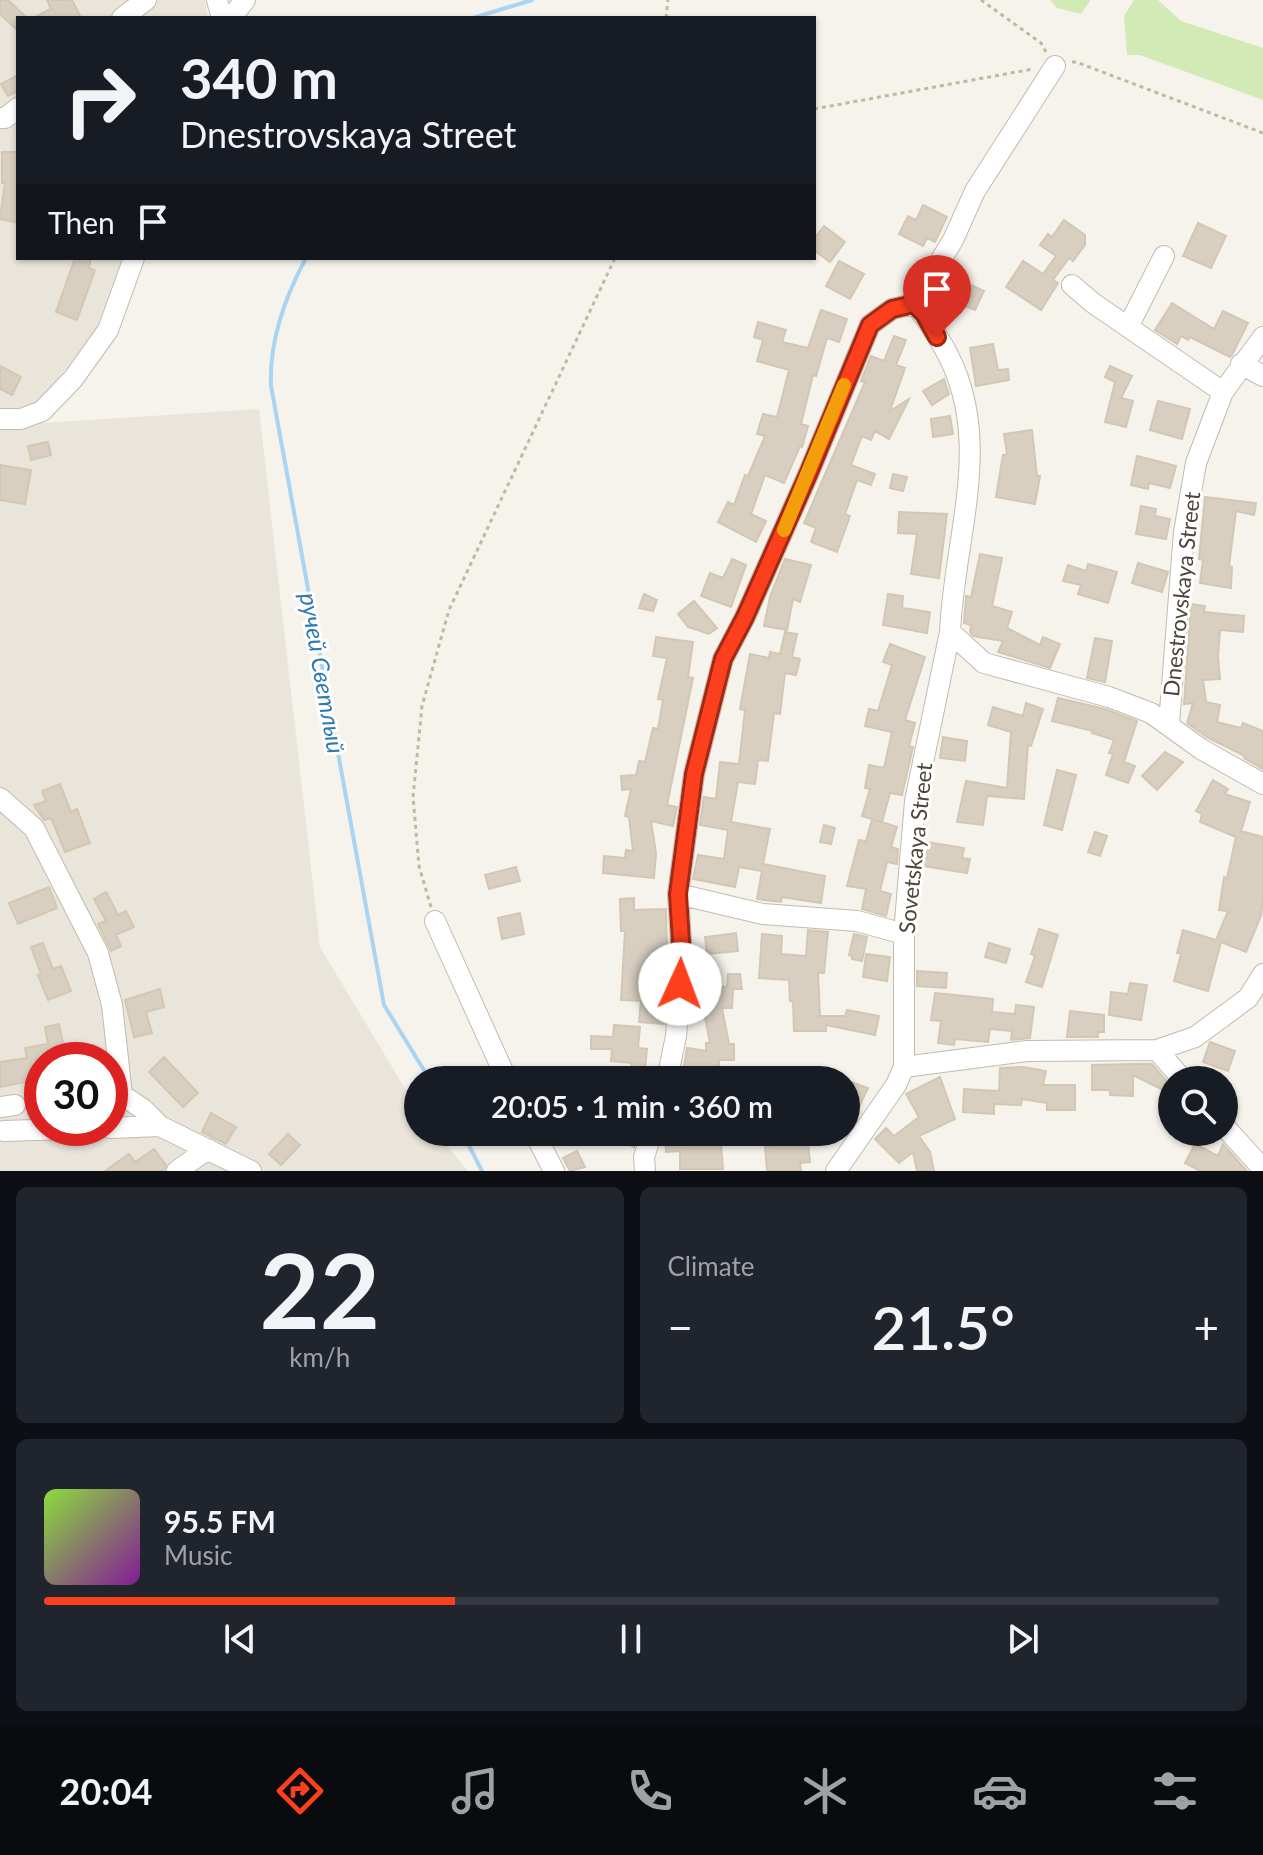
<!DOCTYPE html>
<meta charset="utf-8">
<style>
:root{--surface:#171b24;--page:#20242c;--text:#f1f3f6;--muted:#9ea1a6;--line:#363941;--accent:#fc3f1d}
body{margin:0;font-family:Lato,sans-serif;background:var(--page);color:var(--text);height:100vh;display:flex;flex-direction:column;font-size:30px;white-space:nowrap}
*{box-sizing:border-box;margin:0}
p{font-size:26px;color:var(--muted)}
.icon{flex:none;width:44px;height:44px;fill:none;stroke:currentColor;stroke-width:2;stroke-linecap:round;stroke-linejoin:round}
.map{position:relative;height:1171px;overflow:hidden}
.panel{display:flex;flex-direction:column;gap:16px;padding:16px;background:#0d0f14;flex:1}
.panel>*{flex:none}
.hud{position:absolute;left:16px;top:16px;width:800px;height:244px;border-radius:0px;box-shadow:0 2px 6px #0004;background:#171b24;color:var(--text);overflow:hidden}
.buttons{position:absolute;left:1158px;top:1066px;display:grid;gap:16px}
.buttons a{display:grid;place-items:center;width:80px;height:80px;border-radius:50%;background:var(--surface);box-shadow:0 2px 6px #0004;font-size:40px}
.speed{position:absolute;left:24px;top:1042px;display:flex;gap:16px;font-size:40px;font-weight:700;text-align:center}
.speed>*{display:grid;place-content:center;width:104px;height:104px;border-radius:50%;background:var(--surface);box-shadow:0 2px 6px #0004;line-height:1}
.speed .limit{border:12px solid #d22;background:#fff;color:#111}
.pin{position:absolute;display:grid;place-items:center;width:68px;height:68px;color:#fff;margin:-82px -34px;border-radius:50% 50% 50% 0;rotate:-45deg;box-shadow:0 0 8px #0007}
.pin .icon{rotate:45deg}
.me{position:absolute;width:88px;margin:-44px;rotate:2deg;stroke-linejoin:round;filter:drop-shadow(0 0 6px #0008)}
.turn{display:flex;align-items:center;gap:28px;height:168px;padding:0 32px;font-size:36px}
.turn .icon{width:104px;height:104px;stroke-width:2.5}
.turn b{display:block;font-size:56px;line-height:68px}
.then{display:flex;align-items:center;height:76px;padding:0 32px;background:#0003;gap:16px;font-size:30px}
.big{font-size:60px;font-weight:600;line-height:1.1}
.panel .widget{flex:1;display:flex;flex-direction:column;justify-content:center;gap:12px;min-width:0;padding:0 28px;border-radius:12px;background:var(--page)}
.panel .dial{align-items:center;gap:0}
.dial b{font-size:104px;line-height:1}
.song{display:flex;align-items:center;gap:24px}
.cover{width:96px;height:96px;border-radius:12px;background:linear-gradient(135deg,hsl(90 70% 55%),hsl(290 70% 35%))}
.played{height:8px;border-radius:4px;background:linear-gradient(90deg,var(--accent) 35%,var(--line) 35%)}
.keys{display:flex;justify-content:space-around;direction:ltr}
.heat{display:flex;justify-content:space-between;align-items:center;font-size:44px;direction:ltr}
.panel .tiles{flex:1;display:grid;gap:16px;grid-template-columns:1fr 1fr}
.widget:last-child{grid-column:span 2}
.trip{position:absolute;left:404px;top:1066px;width:456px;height:80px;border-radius:40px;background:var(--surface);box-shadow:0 2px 6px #0004;font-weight:600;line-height:80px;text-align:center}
.dock{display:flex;height:128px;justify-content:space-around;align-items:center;background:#090b0e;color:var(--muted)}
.dock .icon{width:56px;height:56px}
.dock .on{color:var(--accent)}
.dock b{font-size:36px;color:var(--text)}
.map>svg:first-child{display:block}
.residential{fill:#eae5da;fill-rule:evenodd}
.green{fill:#d2eab5}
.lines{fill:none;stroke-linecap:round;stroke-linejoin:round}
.stream{stroke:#a9d4f2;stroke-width:4}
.building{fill:#d8cfc1;stroke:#d3c7b4;stroke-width:2}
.minor-casing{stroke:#c2bbae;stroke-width:22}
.path{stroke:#c4b79f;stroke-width:3;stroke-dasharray:4 4;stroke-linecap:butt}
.minor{stroke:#fff;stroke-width:20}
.route-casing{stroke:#a42913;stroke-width:20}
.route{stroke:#fc3f1d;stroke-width:14}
.slow{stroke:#f59e0b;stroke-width:14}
.labels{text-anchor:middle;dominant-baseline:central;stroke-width:6;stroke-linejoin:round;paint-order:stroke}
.street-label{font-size:22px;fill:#4b4439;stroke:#fff}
.water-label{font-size:24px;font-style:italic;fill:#2e7ab2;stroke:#fff}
</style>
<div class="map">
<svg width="1263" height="1171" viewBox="0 0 1263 1171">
<rect width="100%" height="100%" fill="#f6f3ec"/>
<path class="residential" d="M0,0H205L208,18H18V258H125L96,329L48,392L43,423L259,409L320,947L418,1110V1132H436L468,1171H0ZM42,1060H110V1128H42Z"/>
<path class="green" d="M1050,0H1090V1L1081,14L1057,8Z
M1134,0H1158L1181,21L1263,48V100L1140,55H1127L1124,16Z"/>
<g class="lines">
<path class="stream" d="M473,18L532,0
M306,258C285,297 269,342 271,386L384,1005L430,1080
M462,1132L482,1171"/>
</g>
<path class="building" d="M0,0H8L27,18H18V31L0,14Z
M47,0H72L81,18H33L51,9Z
M18,75V91L8,96L1,84Z
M2,152H18V223L0,219L5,183H2Z
M923,205L947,217L935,242L927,238L923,246L899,234L908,216L916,220Z
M1064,220L1085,235V245L1073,261L1069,258L1053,280L1058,283L1041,310L1006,287L1023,261L1043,274L1056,256L1040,245L1048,234L1052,237Z
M1198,223L1226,236L1211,268L1183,256Z
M824,226L845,242L830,262L814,250V239Z
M75,258H91L89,268L95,270L77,320L56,312Z
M839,261L864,274L850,299L826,286Z
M947,274L984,291L975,310L963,305L962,310L936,298Z
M1172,303L1214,329L1223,311L1248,323L1232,355L1230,357L1190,337L1188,340L1181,336L1177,344L1155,330Z
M821,310L847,319L839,342L827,338L816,376L813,375L801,424L808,426L802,447L800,446L784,483L765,475L751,514L766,521L756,542L718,522L728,502L734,505L745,475L748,476L765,436L757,434L763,414L777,417L789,370L757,361L763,340L754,337L758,322L786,330L782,342L808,348Z
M894,336L906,340L896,365L905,368L890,411L909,399L889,439L875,431L871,440L862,436L851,465L875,474L871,485L857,480L845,514L850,516L837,552L811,542L816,528L804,523L865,382L861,381L871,356L884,361Z
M993,344L998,370L1008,369L1009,380L976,386L970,348Z
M0,366L21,377L12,395L0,389Z
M1110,366L1132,376L1121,398L1133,401L1126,427L1105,422L1115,382L1105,377Z
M944,379L949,394L932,405L923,391Z
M1158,401L1190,409L1182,439L1150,430Z
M950,416L953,434L933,437L931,419Z
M1032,430L1037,476H1040L1035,504L996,497L1003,455L1007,454L1004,434Z
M48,442L51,455L31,460L28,446Z
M1137,456L1176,466L1170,488L1149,483L1148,489L1131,485Z
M0,465L31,470L25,504L0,500Z
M893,474L907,477L903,491L890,488Z
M1205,497L1256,503L1254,515L1236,511L1229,566L1232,567L1231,588L1200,583L1203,560L1199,559Z
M1141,506L1156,509L1155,516L1170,519L1166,539L1136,534Z
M899,512L947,514L939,578L911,574L917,534L898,533Z
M980,554L1002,558L992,606L1012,612L1007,628L1040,645L1043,637L1060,644L1050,668L998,652L1003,641L973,636L970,632L971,625L964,623L966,596L971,597Z
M732,559L746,565L731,607L701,596L710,573L723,578Z
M785,559L811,565L800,602L793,599L787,630L764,626L770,597Z
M1138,563L1168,572L1162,592L1132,583Z
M1088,564L1117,572L1108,603L1078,594L1081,585L1063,581L1068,565L1086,571Z
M644,594L657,600L653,611L639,608Z
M888,594L903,596L902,608L930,612L927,633L883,625Z
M694,601L717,628L709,634L688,627L678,614Z
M1191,604L1205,606L1204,612L1244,616L1243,632L1220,630L1218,657L1220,679L1203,680L1206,702L1220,705L1217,722L1241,728L1243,723L1263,731V769L1244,758L1245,756L1208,738L1187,723L1193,703L1184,704Z
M785,632L797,634L792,657L800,659L796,675L785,673L780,714L774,713L768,761L758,760L755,784L738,782L731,822L770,829L763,864L825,876L821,903L782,897L781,902L757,899L762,871L739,867L735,887L693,879L698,855L724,859L728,830L700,825L704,797L716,799L720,762L739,764L745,710L740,709L750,654L769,658L770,652L780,654Z
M656,637L693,642L688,677L693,678L667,805L677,807L673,826L651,821L656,853L654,878L603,873L604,856L625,858L626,850L633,851L629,817L625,816L631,789L622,790L621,776L636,775L639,761L645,762L653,728L658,729L663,700L658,699L667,658L653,656Z
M1095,638L1112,641L1105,682L1087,678Z
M890,644L925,657L905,720L915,723L909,746L913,747L902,795L890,793L882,822L875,820L897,827L891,847L898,849L897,864L887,862L880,891L891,894L886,916L862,909L866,889L847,886L859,840L866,841L872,819L862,816L870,789L865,788L869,765L884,768L892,732L865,726L869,709L878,711L892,665L883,662Z
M1058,698L1105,709L1137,721L1124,762L1135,766L1128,783L1106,775L1113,754L1109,753L1114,740L1092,733L1093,731L1052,721Z
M1026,703L1043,709L1031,746L1028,745L1024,799L987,796L983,825L957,822L966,781L1007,788L1011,732L988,725L993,707L1023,716Z
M943,737L967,741L965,761L940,758Z
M1165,752L1183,762L1157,790L1142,776Z
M1057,770L1076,775L1062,830L1044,825Z
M1213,780L1228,789L1225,794L1250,802L1241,831L1263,837V902L1261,916L1246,952L1221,942L1208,991L1174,981L1181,954L1177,953L1183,930L1216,940L1228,911L1219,910L1224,877L1227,878L1236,837L1200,822L1202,814L1196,811Z
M60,784L71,812L77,809L90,843L65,852L51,818L44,820L34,805L46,801L42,791Z
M824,825L835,828L831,844L820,842Z
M1095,832L1107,836L1100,856L1088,852Z
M927,842L964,848L962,858L970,859L967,873L923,866Z
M516,867L520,881L489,889L485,875Z
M49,887L57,908L18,924L9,903Z
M106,892L118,915L126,911L134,927L116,935L121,946L111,951L98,924L106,921L94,899Z
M634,898V910L666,909L667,958L655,960V970H667L664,1024L639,1022L641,1001L621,1000L625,931H621L620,899Z
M520,913L524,934L502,939L498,918Z
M1039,929L1058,935L1042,987L1026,982L1035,956L1031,954Z
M808,930L828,932L824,973H818L820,1016H845L847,1010L879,1016L875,1035L826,1025V1031H794L793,1001H790L789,980L759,978L762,934L782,936L781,954L806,956Z
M736,933L738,951L707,954L705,937Z
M854,934L867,937L862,961L852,959V956L849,955Z
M43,943L53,969L61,966L71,991L48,1000L38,975L41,974L31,947Z
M989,943L1010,949L1006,963L985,957Z
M866,954L890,957L887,981L863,977Z
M917,971L947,973L946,988L917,986Z
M728,974H740L742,989H733L732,1008H722L729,1044H734V1060H719V1080H682L687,1048L706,1051V1043H710L703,1007L694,1006L695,985L727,987Z
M1130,983L1147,985L1141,1020L1109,1015L1111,992L1128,994Z
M160,989L164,1007L146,1012L152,1033L134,1037L125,1000Z
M935,993L993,999L992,1012L1015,1014L1016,1005L1034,1007L1030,1038L1011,1040L1012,1031L990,1029L988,1042L955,1039L954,1045L938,1043L941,1021L931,1020Z
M1070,1011L1104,1015V1032H1098V1037H1067Z
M59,1024L65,1053L93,1045L97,1060H42V1079L0,1087V1062L27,1058L25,1048L48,1044L45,1027Z
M614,1025L640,1027L638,1048L647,1049L644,1080H628L632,1063L611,1061L612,1049H591V1036L613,1037Z
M1210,1042L1235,1051L1228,1071L1203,1062Z
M164,1057L198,1093L183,1107L149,1072Z
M1133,1064H1152L1169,1084L1165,1091L1133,1075V1096L1110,1095V1090H1092V1065Z
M1023,1067L1046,1071L1043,1085H1075V1110H1047V1103L1022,1099L1021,1105L994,1104V1114L963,1112L964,1089L999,1091L1000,1068Z
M940,1077L955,1119L919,1136L930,1152L934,1171H917L913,1152L899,1163L875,1139L886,1128L894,1136L919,1117L906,1094Z
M846,1080L868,1088L846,1134Z
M211,1113L236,1127L226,1144L202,1132Z
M628,1132H638L634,1147L623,1141Z
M684,1132H720L723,1169H680V1151L666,1152L665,1137L684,1136Z
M288,1134L300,1145L281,1165L269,1154Z
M808,1142L810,1162L800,1163L801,1171H767L765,1146Z
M1195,1144L1218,1156L1223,1144L1247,1171H1200L1185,1163Z
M154,1149L166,1165L164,1171H105L129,1154L135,1162Z
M577,1151L585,1167L570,1171L563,1158Z"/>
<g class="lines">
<g class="minor-casing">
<path id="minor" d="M217,0L222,18
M122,18L146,0
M231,18L245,0
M0,118H5L18,108
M1072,285L1093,303L1223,392
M914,304L953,240L975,191L1055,66
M1128,327L1164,256
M1241,364L1263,376
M0,419H21L42,411L73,379L108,330L134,258
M950,632L984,663L1109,697L1151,713L1201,749L1263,784
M1169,724L1184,532L1196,463L1223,392L1263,337
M0,798L34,828L98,953L112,1005L122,1095L143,1109L160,1126L251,1171
M678,894L763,914L857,921L904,934
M435,921L507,1080
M1157,1050L1183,1080
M904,1067L1027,1051L1157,1050L1195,1037L1248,998L1263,974
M667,1080L676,1036L682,958L678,894L694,774L723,659L745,617L807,477L870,325L892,309L914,304
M0,1107L15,1105
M1224,1126L1263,1169
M110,1128L160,1126
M4,1131L97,1128
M534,1132L554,1171
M177,1171L208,1149
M645,1171L644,1157L652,1132
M836,1171L896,1085L904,1067V934L915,801L950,632C954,534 997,436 942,344C933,329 926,316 914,304"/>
</g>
<path class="path" d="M981,0L1041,43L1046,52
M666,18L668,0
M1072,62H1076L1263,133
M814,109L1033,69
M431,907L419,866L413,797L422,706L449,610L615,258"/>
<use href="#minor" class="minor"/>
</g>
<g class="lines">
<g class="route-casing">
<path id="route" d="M680,984L682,958L678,894L694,774L723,659L745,617L807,477L870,325L892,309L914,304L924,314L937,337"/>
</g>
<use href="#route" class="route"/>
<path class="slow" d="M784,530L844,385"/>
</g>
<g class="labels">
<g class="street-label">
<text transform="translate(1181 594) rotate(-84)">Dnestrovskaya Street</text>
<text transform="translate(915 848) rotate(-84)">Sovetskaya Street</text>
</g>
<g class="water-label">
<text transform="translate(323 673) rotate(80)">ручей Светлый</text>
</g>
</g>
</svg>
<div class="buttons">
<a><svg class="icon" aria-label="search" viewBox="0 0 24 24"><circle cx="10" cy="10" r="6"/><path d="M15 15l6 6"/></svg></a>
</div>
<div class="speed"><div class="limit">30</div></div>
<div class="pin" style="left:937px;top:337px;background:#d93025"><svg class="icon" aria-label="arrive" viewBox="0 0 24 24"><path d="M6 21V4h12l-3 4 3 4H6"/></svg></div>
<svg class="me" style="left:680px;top:984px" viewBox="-20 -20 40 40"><circle r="19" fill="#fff"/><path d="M0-13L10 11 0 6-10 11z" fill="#fc3f1d"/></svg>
<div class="trip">20:05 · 1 min · 360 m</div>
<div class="hud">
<div class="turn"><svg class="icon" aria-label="right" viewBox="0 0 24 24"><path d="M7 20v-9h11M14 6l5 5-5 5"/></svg><div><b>340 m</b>Dnestrovskaya Street</div></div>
<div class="then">Then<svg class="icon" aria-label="arrive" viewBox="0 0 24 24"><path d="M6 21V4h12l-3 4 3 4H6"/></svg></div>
</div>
</div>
<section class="panel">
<div class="tiles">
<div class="widget dial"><b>22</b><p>km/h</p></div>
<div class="widget"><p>Climate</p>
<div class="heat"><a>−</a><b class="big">21.5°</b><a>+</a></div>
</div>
<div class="widget">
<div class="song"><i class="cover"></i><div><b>95.5 FM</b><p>Music</p></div></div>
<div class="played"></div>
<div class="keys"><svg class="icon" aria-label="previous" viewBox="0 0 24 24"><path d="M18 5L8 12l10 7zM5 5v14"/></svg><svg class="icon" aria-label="pause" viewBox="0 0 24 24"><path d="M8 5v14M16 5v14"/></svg><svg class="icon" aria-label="next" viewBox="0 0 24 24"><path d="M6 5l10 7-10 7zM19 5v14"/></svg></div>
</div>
</div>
</section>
<nav class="dock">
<b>20:04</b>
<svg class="icon on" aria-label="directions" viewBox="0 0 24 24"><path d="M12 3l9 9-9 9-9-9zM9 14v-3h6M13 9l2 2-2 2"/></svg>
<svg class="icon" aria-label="music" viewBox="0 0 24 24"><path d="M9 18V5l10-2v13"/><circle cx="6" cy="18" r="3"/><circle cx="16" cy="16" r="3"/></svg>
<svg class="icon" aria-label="phone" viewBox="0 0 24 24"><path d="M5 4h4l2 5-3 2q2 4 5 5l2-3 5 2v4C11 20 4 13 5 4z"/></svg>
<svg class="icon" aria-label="climate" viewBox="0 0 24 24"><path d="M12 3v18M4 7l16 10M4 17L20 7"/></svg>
<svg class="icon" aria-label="car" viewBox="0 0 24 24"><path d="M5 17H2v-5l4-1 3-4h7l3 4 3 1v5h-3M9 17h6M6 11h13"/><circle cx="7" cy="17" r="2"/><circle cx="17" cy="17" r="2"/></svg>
<svg class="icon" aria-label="filters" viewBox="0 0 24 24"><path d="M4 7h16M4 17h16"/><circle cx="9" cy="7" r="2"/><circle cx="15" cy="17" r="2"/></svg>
</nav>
